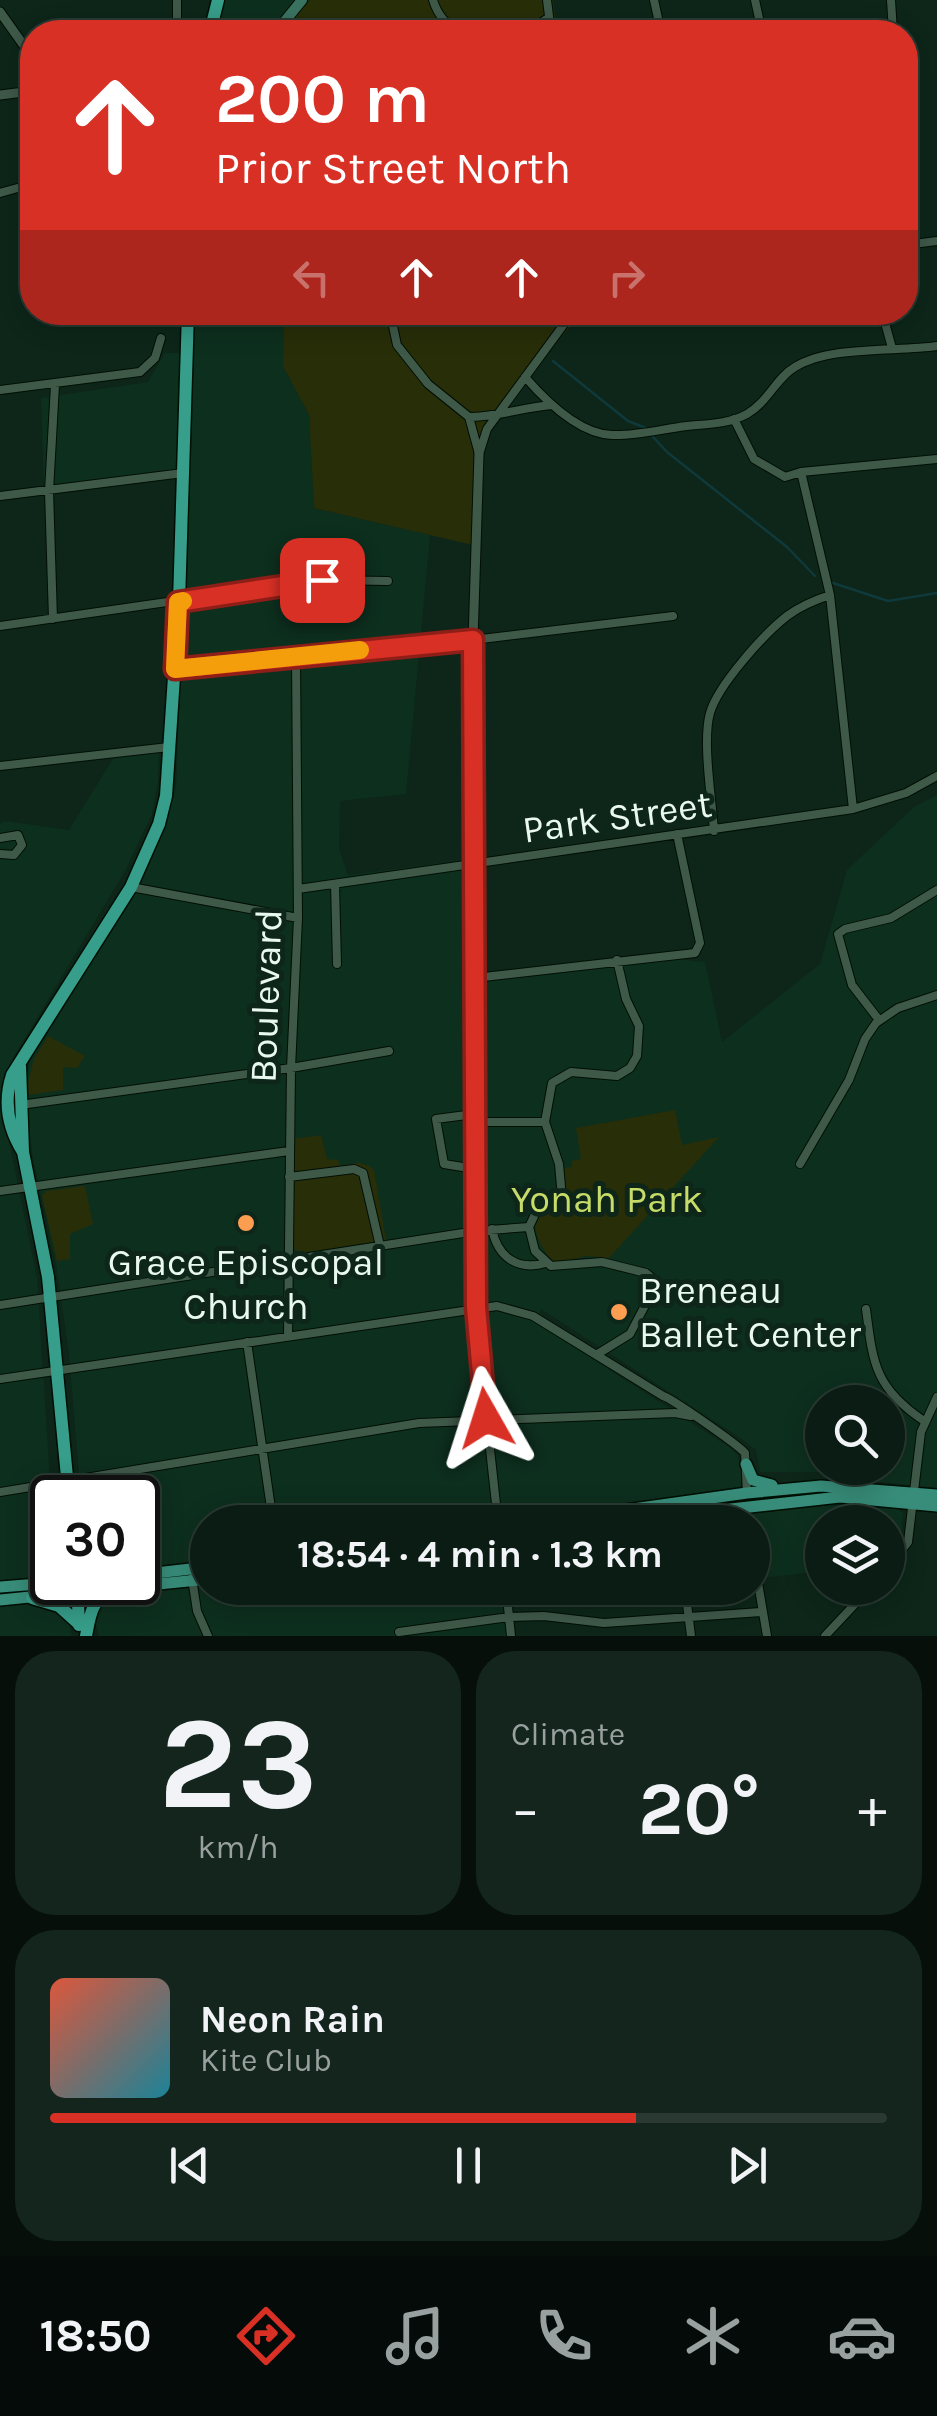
<!DOCTYPE html>
<meta charset="utf-8">
<style>
:root{--surface:#0a1c13;--page:#13251c;--text:#f1f3f6;--muted:#99a1a0;--line:#2a3a33;--accent:#d93025}
body{margin:0;font-family:Karla,sans-serif;background:var(--page);color:var(--text);height:100vh;display:flex;flex-direction:column;font-size:38px;white-space:nowrap}
*{box-sizing:border-box;margin:0}
p{font-size:32px;color:var(--muted)}
.icon{flex:none;width:55px;height:55px;fill:none;stroke:currentColor;stroke-width:2;stroke-linecap:round;stroke-linejoin:round}
.map{position:relative;height:1636px;overflow:hidden}
.details{display:flex;flex-direction:column;gap:15px;padding:15px;background:#060f0a;flex:1}
.details>*{flex:none}
.hud{position:absolute;left:20px;top:20px;width:898px;height:305px;border-radius:40px;box-shadow:0 5px 25px #0003,0 0 0 2px var(--line);background:#d93025;color:#fff;overflow:hidden}
.buttons{position:absolute;left:805px;top:1385px;display:grid;gap:20px}
.buttons a{display:grid;place-items:center;width:100px;height:100px;border-radius:50%;background:var(--surface);box-shadow:0 5px 25px #0003,0 0 0 2px var(--line);font-size:50px}
.speed{position:absolute;left:30px;top:1475px;display:flex;gap:20px;font-size:50px;font-weight:700;text-align:center}
.speed>*{display:grid;place-content:center;width:130px;height:130px;border-radius:50%;background:var(--surface);box-shadow:0 5px 25px #0003,0 0 0 2px var(--line);line-height:1}
.speed .limit{border:5px solid #111;border-radius:15px;background:#fff;color:#111}
.pin{position:absolute;display:grid;place-items:center;width:85px;height:85px;color:#fff;margin:-42px;border-radius:20px;box-shadow:0 5px 15px #0006}
.me{position:absolute;width:110px;margin:-55px;rotate:354deg;stroke-linejoin:round;filter:drop-shadow(0 0 8px #0008)}
.turn{display:flex;align-items:center;gap:35px;height:210px;padding:0 30px;font-size:45px}
.turn .icon{width:130px;height:130px;stroke-width:2.5}
.turn b{display:block;font-size:70px;line-height:85px}
.lanes{display:flex;align-items:center;height:95px;padding:0 30px;background:#0003;justify-content:center;gap:50px;direction:ltr}
.lanes .off{opacity:.35}
.big{font-size:75px;font-weight:700;line-height:1.1}
.details .tile{flex:1;display:flex;flex-direction:column;justify-content:center;gap:15px;min-width:0;padding:0 35px;border-radius:40px;background:var(--page)}
.details .dial{align-items:center;gap:0}
.dial b{font-size:130px;line-height:1}
.song{display:flex;align-items:center;gap:30px}
.cover{width:120px;height:120px;border-radius:15px;background:linear-gradient(135deg,hsl(10 70% 55%),hsl(190 70% 35%))}
.played{height:10px;border-radius:5px;background:linear-gradient(90deg,var(--accent) 70%,var(--line) 70%)}
.keys{display:flex;justify-content:space-around;direction:ltr}
.heat{display:flex;justify-content:space-between;align-items:center;font-size:55px;direction:ltr}
.details .tiles{flex:1;display:grid;gap:15px;grid-template-columns:1fr 1fr}
.tile:last-child{grid-column:span 2}
.trip{position:absolute;left:190px;top:1505px;width:580px;height:100px;border-radius:50px;background:var(--surface);box-shadow:0 5px 25px #0003,0 0 0 2px var(--line);font-weight:700;line-height:100px;text-align:center}
.dock{display:flex;height:160px;justify-content:space-around;align-items:center;background:#040b08;color:var(--muted)}
.dock .icon{width:70px;height:70px}
.dock .active{color:var(--accent)}
.dock b{font-size:45px;color:var(--text)}
.map>svg:first-child{display:block}
.built{fill:#0d2f1e;fill-rule:evenodd}
.green{fill:#282e08}
.lines{fill:none;stroke-linecap:round;stroke-linejoin:round}
.stream{stroke:#0f393b;stroke-width:2.5}
.minor-casing{stroke:#000f04;stroke-width:10}
.tertiary-casing{stroke:#000f04;stroke-width:11}
.secondary-casing{stroke:#000f04;stroke-width:12}
.primary-casing{stroke:#000f04;stroke-width:14}
.trunk-casing{stroke:#000f04;stroke-width:15}
.minor{stroke:#3f5949;stroke-width:8}
.tertiary{stroke:#3f5949;stroke-width:9}
.secondary{stroke:#3b7361;stroke-width:10}
.primary{stroke:#388d7a;stroke-width:11}
.trunk{stroke:#369e8a;stroke-width:12}
.route-casing{stroke:#8d1f18;stroke-width:25}
.route{stroke:#d93025;stroke-width:18}
.slow{stroke:#f59e0b;stroke-width:18}
.poi-dot{fill:#fb9e52;stroke:#0d2619;stroke-width:4}
.labels{text-anchor:middle;dominant-baseline:central;stroke-width:10;stroke-linejoin:round;paint-order:stroke}
.street-label{font-size:38px;fill:#eaf9ef;stroke:#0d2619}
.park-label{font-size:38px;fill:#c6db68;stroke:#0d2619}
.poi-label{font-size:38px;fill:#eaf9ef;stroke:#0d2619}
</style>
<div class="map">
<svg width="937" height="1636" viewBox="0 0 937 1636">
<rect width="100%" height="100%" fill="#0d2619"/>
<path class="built" d="M220,0H310L281,32H213Z
M193,313H276L284,324L283,366L309,415L314,508L430,535L406,794L340,801L339,849L348,875L478,858L480,978L676,959L705,962L722,1042L820,964L847,870L914,807L937,795V1488L845,1478L817,1472H760L756,1450L742,1439L541,1309L537,1323L729,1447L737,1454L741,1468V1487L496,1522H208L207,1563L138,1567V1498L81,1497L69,1354L56,1264L33,1158L24,1088L31,1059L121,915L150,861L176,788L188,469L44,488L41,398L148,382L165,353H187ZM822,1402H888V1468H822Z
M159,752L158,782L152,814L125,871L13,1058L2,1088L1,1102L37,1278L52,1512V1582L58,1611L69,1623L72,1636H0V824L5,821L69,830L114,757Z
M855,1503L898,1509L903,1513L901,1539L888,1560V1522H822V1571L753,1579L752,1522H665Z
M207,1585L208,1588H680L509,1607L512,1636H99L95,1620L103,1596Z"/>
<path class="green" d="M310,0H553L557,32H282Z
M276,313H582L484,426L477,546L314,508L309,415L283,366L284,324Z
M48,1036L85,1056L77,1068L63,1067V1090L28,1095L26,1091L34,1059Z
M675,1110L682,1145L719,1137L609,1258L586,1256L564,1261L562,1266C548,1261 537,1241 535,1226L542,1212L569,1205L564,1191V1168L572,1167L571,1161L581,1159L576,1128Z
M321,1135L327,1159L338,1160L341,1166C356,1163 361,1160 374,1170L386,1240L301,1253L294,1249L293,1139Z
M85,1186L93,1224L70,1234V1259L57,1261L42,1196L46,1191Z"/>
<g class="lines">
<path class="stream" d="M553,361L628,421L646,428
M653,437L667,452L787,547L815,576
M833,583L888,601L937,593"/>
<g class="minor-casing">
<path id="minor" d="M177,0V32
M433,0C437,14 447,26 459,32
M547,0L551,32
M654,0L661,32
M755,0L762,32
M891,0L893,32
M527,32L548,18
M0,193L32,184
M905,245L937,241
M390,312L397,345L428,384L469,417L479,454
M882,312L892,348
M525,377C545,400 579,434 612,435C637,436 662,429 687,426C707,424 729,424 747,414C769,401 776,378 795,367C830,345 898,352 937,346
M0,390L140,372L155,358L161,338
M469,417C497,417 524,407 552,405
M734,419L754,459L785,477L801,472L937,459
M479,454L487,429L573,312
M801,472L830,595L853,809
M0,496L183,473
M53,619L49,491L55,385
M0,626L321,580L388,581
M175,669L473,640L673,616
M0,766L169,747
M714,831C712,800 702,741 710,713C718,685 764,634 787,616C799,607 815,600 830,595
M0,838L18,835L22,845L14,855L0,854
M335,884L337,964
M131,887L298,918
M298,889L853,809L906,793L937,776
M475,978L695,953L700,943L677,834
M879,1020L852,985L838,934L845,929L891,918L937,890
M20,1105L291,1068L389,1051
M474,1114L436,1119L444,1164L475,1169
M474,1122H545
M800,1164L849,1080L865,1039L876,1023L898,1008L937,995
M289,1177L354,1169L363,1173L380,1246
M0,1191L289,1151
M529,1227L537,1210L560,1201L562,1198L559,1164L545,1122L552,1083L571,1072L617,1076L630,1068L637,1056L639,1026L626,999L617,960
M529,1227L535,1251L551,1266L602,1262L646,1273L652,1278L650,1296L630,1334L596,1355
M492,1229C498,1258 518,1271 546,1263
M476,1231L481,1367L498,1522
M0,1305L476,1231L529,1227
M866,1309C873,1364 875,1388 924,1421
M288,1336L291,1068L298,918L296,657
M247,1342L273,1522
M0,1379L497,1306L533,1316L663,1396C671,1398 737,1444 745,1453L747,1494
M0,1492L419,1423L675,1413L691,1416
M752,1547L767,1636
M888,1568L908,1542L921,1432L937,1397
M192,1578L197,1611L208,1636
M506,1588L511,1636
M685,1588L691,1636
M399,1632L509,1617L544,1616L604,1623L761,1612
M825,1636L870,1588"/>
</g>
<g class="tertiary-casing">
<path id="tertiary" d="M0,12L32,57
M0,95L32,91
M476,1231L473,640L479,454"/>
</g>
<g class="secondary-casing">
<path id="secondary" d="M276,32L302,0"/>
</g>
<g class="primary-casing">
<path id="primary" d="M746,1464L753,1480L772,1485
M540,1522L747,1493L821,1486L937,1495
M614,1522L840,1497L937,1506
M138,1575L208,1567
M0,1587L63,1582
M0,1600L208,1579"/>
</g>
<g class="trunk-casing">
<path id="trunk" d="M210,32L218,0
M20,1066L23,1152L48,1277L69,1498
M23,1152C8,1128 3,1103 12,1075L131,887L159,824L166,796L179,602L188,312
M77,1582L79,1625
M43,1584L52,1578
M32,1598L59,1606L79,1624
M86,1636C90,1616 91,1600 111,1591"/>
</g>
<use href="#minor" class="minor"/>
<use href="#tertiary" class="tertiary"/>
<use href="#secondary" class="secondary"/>
<use href="#primary" class="primary"/>
<use href="#trunk" class="trunk"/>
</g>
<g class="lines">
<g class="route-casing">
<path id="route" d="M322,580L178,602L175,669L473,640L476,1307L486,1418"/>
</g>
<use href="#route" class="route"/>
<path class="slow" d="M183,601L178,602L175,669L360,650"/>
</g>
<g class="poi-dot">
<circle cx="246" cy="1223" r="10"/>
<circle cx="619" cy="1312" r="10"/>
</g>
<g class="labels">
<g class="street-label">
<text transform="translate(617 817) rotate(-8)">Park Street</text>
<text transform="translate(266 996) rotate(-88)">Boulevard</text>
</g>
<g class="park-label">
<text x="607" y="1199">Yonah Park</text>
</g>
<g class="poi-label">
<text x="246" y="1262">Grace Episcopal<tspan x="246" dy="44">Church</tspan></text>
<text x="639" y="1290" text-anchor="start">Breneau<tspan x="639" dy="44">Ballet Center</tspan></text>
</g>
</g>
</svg>
<div class="buttons">
<a><svg class="icon" aria-label="search" viewBox="0 0 24 24"><circle cx="10" cy="10" r="6"/><path d="M15 15l6 6"/></svg></a>
<a><svg class="icon" aria-label="layers" viewBox="0 0 24 24"><path d="M12 4l9 5-9 5-9-5zM3 14l9 5 9-5"/></svg></a>
</div>
<div class="speed"><div class="limit">30</div></div>
<div class="pin" style="left:322px;top:580px;background:#d93025"><svg class="icon" aria-label="arrive" viewBox="0 0 24 24"><path d="M6 21V4h12l-3 4 3 4H6"/></svg></div>
<svg class="me" style="left:486px;top:1418px" viewBox="-20 -20 40 40"><path d="M0-17L14 15 0 8-14 15z" fill="#d93025" stroke="#fff" stroke-width="4"/></svg>
<div class="trip">18:54 · 4 min · 1.3 km</div>
<div class="hud">
<div class="turn"><svg class="icon" aria-label="ahead" viewBox="0 0 24 24"><path d="M12 20V5M6 11l6-6 6 6"/></svg><div><b>200 m</b>Prior Street North</div></div>
<div class="lanes"><svg class="icon off" aria-label="left" viewBox="0 0 24 24"><path d="M17 20v-9H6M10 6l-5 5 5 5"/></svg><svg class="icon" aria-label="ahead" viewBox="0 0 24 24"><path d="M12 20V5M6 11l6-6 6 6"/></svg><svg class="icon" aria-label="ahead" viewBox="0 0 24 24"><path d="M12 20V5M6 11l6-6 6 6"/></svg><svg class="icon off" aria-label="right" viewBox="0 0 24 24"><path d="M7 20v-9h11M14 6l5 5-5 5"/></svg></div>
</div>
</div>
<section class="details">
<div class="tiles">
<div class="tile dial"><b>23</b><p>km/h</p></div>
<div class="tile"><p>Climate</p>
<div class="heat"><a>−</a><b class="big">20°</b><a>+</a></div>
</div>
<div class="tile">
<div class="song"><i class="cover"></i><div><b>Neon Rain</b><p>Kite Club</p></div></div>
<div class="played"></div>
<div class="keys"><svg class="icon" aria-label="previous" viewBox="0 0 24 24"><path d="M18 5L8 12l10 7zM5 5v14"/></svg><svg class="icon" aria-label="pause" viewBox="0 0 24 24"><path d="M8 5v14M16 5v14"/></svg><svg class="icon" aria-label="next" viewBox="0 0 24 24"><path d="M6 5l10 7-10 7zM19 5v14"/></svg></div>
</div>
</div>
</section>
<nav class="dock">
<b>18:50</b>
<svg class="icon active" aria-label="directions" viewBox="0 0 24 24"><path d="M12 3l9 9-9 9-9-9zM9 14v-3h6M13 9l2 2-2 2"/></svg>
<svg class="icon" aria-label="music" viewBox="0 0 24 24"><path d="M9 18V5l10-2v13"/><circle cx="6" cy="18" r="3"/><circle cx="16" cy="16" r="3"/></svg>
<svg class="icon" aria-label="phone" viewBox="0 0 24 24"><path d="M5 4h4l2 5-3 2q2 4 5 5l2-3 5 2v4C11 20 4 13 5 4z"/></svg>
<svg class="icon" aria-label="climate" viewBox="0 0 24 24"><path d="M12 3v18M4 7l16 10M4 17L20 7"/></svg>
<svg class="icon" aria-label="car" viewBox="0 0 24 24"><path d="M5 17H2v-5l4-1 3-4h7l3 4 3 1v5h-3M9 17h6M6 11h13"/><circle cx="7" cy="17" r="2"/><circle cx="17" cy="17" r="2"/></svg>
</nav>
